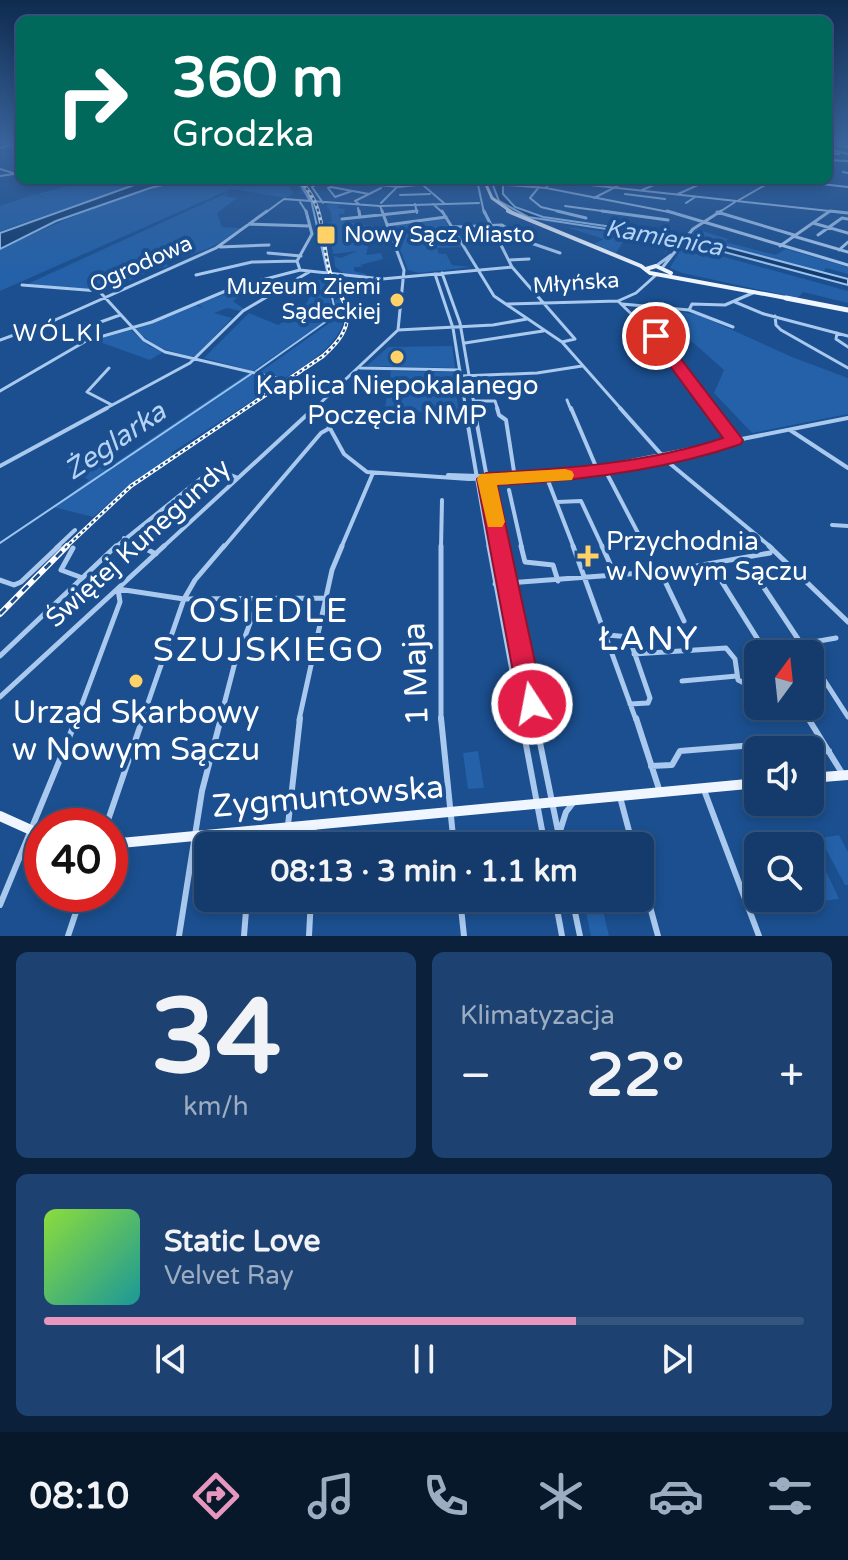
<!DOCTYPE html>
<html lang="pl">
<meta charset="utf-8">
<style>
:root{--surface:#143b6b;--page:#1d4271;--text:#f1f3f6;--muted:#9dadc1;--line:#33557e;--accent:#e797bd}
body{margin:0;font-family:"Varela Round",sans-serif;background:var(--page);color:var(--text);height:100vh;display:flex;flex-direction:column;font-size:30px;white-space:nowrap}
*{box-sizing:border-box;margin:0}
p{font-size:26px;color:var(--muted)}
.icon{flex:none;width:44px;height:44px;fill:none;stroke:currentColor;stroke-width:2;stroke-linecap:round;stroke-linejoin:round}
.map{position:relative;height:936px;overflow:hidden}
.details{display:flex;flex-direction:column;gap:16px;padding:16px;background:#0b203b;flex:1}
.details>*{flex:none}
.banner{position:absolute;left:16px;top:16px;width:816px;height:168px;border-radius:12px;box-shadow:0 4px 12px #0003,0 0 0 2px var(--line);background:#00695c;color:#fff;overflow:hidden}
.needle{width:52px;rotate:15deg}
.controls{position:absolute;left:744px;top:640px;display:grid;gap:16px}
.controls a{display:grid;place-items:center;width:80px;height:80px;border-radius:12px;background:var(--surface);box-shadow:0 4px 12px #0003,0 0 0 2px var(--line);font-size:40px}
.speed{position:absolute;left:24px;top:808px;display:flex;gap:16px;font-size:40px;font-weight:700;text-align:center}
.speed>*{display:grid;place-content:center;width:104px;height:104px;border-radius:50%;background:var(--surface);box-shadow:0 4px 12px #0003,0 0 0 2px var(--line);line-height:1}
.speed .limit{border:12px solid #d22;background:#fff;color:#111}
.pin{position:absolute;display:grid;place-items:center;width:68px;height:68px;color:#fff;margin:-34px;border:4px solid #fff;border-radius:50%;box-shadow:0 2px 8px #0007}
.me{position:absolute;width:88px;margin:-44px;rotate:349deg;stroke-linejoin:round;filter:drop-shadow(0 0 6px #0008)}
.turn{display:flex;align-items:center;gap:28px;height:168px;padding:0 24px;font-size:36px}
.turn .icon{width:104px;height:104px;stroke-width:2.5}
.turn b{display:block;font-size:56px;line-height:68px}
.big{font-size:60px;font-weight:700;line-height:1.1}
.details .tile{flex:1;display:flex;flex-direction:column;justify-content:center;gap:12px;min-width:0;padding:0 28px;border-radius:12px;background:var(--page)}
.details .dial{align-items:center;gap:0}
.dial b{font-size:104px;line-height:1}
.song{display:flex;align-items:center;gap:24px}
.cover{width:96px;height:96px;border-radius:12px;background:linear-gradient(135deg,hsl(90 70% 55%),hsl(180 70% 35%))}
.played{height:8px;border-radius:4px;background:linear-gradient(90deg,var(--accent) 70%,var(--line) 70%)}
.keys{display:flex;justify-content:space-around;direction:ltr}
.heat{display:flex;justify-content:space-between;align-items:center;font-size:44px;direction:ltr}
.details .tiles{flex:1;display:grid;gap:16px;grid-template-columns:1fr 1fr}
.tile:last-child{grid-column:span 2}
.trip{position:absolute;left:194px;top:832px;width:460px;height:80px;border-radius:12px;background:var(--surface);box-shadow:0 4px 12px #0003,0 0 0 2px var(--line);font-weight:700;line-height:80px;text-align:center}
.tab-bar{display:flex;height:128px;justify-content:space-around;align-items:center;background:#08182b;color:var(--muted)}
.tab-bar .icon{width:56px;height:56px}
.tab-bar .active{color:var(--accent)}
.tab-bar b{font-size:36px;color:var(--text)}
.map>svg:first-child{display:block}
.green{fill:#2461a8}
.water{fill:#123a6d;stroke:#9cc4f0;stroke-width:2}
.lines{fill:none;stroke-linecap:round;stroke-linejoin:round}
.stream{stroke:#9cc4f0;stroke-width:2}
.minor-far4{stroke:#a9c9ee;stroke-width:2}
.minor-far3{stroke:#a9c9ee;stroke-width:3}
.minor-far2{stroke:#a9c9ee;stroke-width:4}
.minor-far1{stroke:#a9c9ee;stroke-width:5}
.minor{stroke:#a9c9ee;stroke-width:6}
.major-far3{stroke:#f0f6ff;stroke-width:3}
.major-far2{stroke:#f0f6ff;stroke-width:4}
.major-far1{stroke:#f0f6ff;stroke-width:5}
.major{stroke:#f0f6ff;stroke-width:10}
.rail-far1-casing{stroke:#fff;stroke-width:4}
.rail-casing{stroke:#fff;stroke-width:6}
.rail-far1{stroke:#1b4f8f;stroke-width:2;stroke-dasharray:3;stroke-linecap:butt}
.rail{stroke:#1b4f8f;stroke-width:3;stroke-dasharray:8;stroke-linecap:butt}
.route{fill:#e11d48;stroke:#92132f;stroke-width:2}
.slow{fill:#f59e0b}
.poi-dot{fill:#ffd166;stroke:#1b4f8f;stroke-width:3}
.labels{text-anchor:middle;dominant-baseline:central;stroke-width:8;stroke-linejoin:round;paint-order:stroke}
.far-poi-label{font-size:22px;fill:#fff;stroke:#1b4f8f;text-anchor:start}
.far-street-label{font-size:22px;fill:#fff;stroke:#1b4f8f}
.far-water-label{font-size:24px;font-style:italic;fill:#b5d3f5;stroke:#1b4f8f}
.far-neighbourhood-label{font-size:24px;letter-spacing:2px;fill:#fff;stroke:#1b4f8f}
.poi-label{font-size:26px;fill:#fff;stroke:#1b4f8f}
.street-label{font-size:26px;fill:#fff;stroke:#1b4f8f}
.water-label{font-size:28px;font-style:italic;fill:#b5d3f5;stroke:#1b4f8f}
.near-street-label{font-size:32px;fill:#fff;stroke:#1b4f8f}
.near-poi-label{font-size:32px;fill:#fff;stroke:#1b4f8f}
.near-neighbourhood-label{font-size:34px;letter-spacing:2px;fill:#fff;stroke:#1b4f8f}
</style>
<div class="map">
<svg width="848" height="936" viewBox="0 0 848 936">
<rect width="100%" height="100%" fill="#1b4f8f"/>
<path class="green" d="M89,180H148L0,231V206L35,194L61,205L37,194Z
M184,180H294L305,185L307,193L297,194L302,192L295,183L288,184L293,193L286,198L231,189L0,291V249C60,221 119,196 184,180Z
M229,192L225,196L237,198L217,213L222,227L242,228C231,234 221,243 209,248C197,254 174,257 166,263L168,267L156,268L110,290L25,285Z
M330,204L341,205L337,208L345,209L344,214H339L341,221L377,227L367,231L370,239L366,255L381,253L383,259L360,265L363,267H354V271L366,274L365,277L343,273L335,267L334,256L341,258L357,251L333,254L328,222H332L330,210L326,206Z
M444,219L461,247L437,248L439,254H446L452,265L471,267L419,273L408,270L391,226Z
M566,227L676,240L663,256L666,251C656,239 638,241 623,242L616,253L594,244L604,239Z
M696,229L728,239L725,242L776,255L785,249L848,267V274L826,268L823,272L690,238Z
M681,249L717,255L848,291V303L803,292L798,298L682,273L670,268Z
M327,279L332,309L329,318L253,371L204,358L249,313L278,325L302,311L311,295L317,294L318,280Z
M260,282L273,293L266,297L250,291L233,301L244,309L240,311L227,308L214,313L232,318L195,357C171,352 153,348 136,329L195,305L205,309L197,304Z
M341,299C357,335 311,362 285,378L260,372L328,324L336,312L335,300Z
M654,308L699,315L792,357L848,378V414L752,433L714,393L724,370Z
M131,330L149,346L163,352L150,360L94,340Z
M452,346L455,368L367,366L388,347Z
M391,371L454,372L459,416L385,408Z
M250,372L283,381L171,453L173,456L131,484L93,517L53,507L89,480L64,465L82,453L109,467Z
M478,751L484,788L468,789L463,753Z
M839,835L848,852V885H845L820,838Z
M827,873L839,899L814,902L810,892V874Z
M583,898H600L609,936H591Z"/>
<path class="water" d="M148,180H184L150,188L56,221L0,249V233Z
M491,180H503V194L515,207L543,217L696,239L848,279V285L679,240L528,217L499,201Z"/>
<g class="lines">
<path class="stream" d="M298,180L310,201
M312,204L327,271
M256,371L331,318L334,306L327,275
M0,543L251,374"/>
<path class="minor-far4" d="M828,145L831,142
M837,145L848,147
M0,148L20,143
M828,149L848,154
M828,153L839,154
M828,160L848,161
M0,169L13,173
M843,172L848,173
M0,176L20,173
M332,180L399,187L459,180
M393,180L404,181
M426,180L424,186L445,204
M477,180L484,213
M544,180L848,213
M584,180L604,182
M687,180L698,183
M786,180L848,187
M550,181L546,188L674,213
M507,185L546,188
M539,187L530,198L541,207L566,213
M642,190L666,180
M307,191L312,203
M352,191L335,197L328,188L331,187L369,194
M625,194L665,199
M678,194L709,180
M400,195L430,194
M594,198L629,180
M739,200L774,180
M300,202L307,213
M323,203L312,187L324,180
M381,203L404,180
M686,203L695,197
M359,204L355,201L381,188
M415,204L417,213
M433,204L443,213
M380,206L383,213
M565,206L617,213
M358,208L359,213
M717,212L720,213
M265,213L284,199L380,206L479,203
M718,213L735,202
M827,213L830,211"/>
<path class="minor-far3" d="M359,211L360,217
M442,211L494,296L562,342L622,410
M484,211L512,267L575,339L562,342
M557,211L586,218
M602,211L668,220
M667,211L848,265
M830,211L848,213
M717,212L794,235
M342,219L417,211
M813,223L848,233
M249,224L310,226
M387,225L446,217
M453,227L502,225L531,243L560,253
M818,235L842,218L848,219
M793,236L848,252
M780,246L830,211
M220,247L269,245
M839,250L848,242
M268,253L301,256
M509,260L529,259
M656,266L671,255
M662,268L693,229L721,211
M300,270L297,261L312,234L306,211
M442,273L460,323L475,410
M435,274L453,328L466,410
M196,275L252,262L297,261
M22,285L99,291L144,340L165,352L285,380
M618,301L651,333L710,410
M735,302L764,314L848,336
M507,304L618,301L636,293L656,275
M622,304L689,310L733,327
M689,310L692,304L725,305L755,292
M775,316L776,325L781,330L848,368
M81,329L120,315
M398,330L493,325L527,319
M837,333L836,339L848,347
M0,340L55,320L216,248L267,211
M465,343L543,331
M109,368L87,392L112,405
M360,368L460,370
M461,376L537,373L582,366
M0,391L86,341L152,322L235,287L300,270L382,279L512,267
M567,400L571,410
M475,401H495L498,410
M314,409L398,330L404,270L382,211
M103,410L190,363L243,311L309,272"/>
<path class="minor-far2" d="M312 412a4 4 0 1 1 8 0a4 4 0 1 1-8 0Z
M465,408L489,548
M474,408L500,548
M497,408L499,415L506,420L515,478
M571,408L597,469
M620,408L668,462L772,548
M709,408L734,439
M321,412L344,454L367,472L469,479L555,476L848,418
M790,430L848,468
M667,457L717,446
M0,466L107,408
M604,468L638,533
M448,475L511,477
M547,478L574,548
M509,490L522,548
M557,502L581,501L603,548
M832,525L848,526
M124,538L144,548
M56,548L75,530
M114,548L214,468L238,478
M162,548L311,411
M223,548L321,433L328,429
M341,548L373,473
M441,548L442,500"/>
<path class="minor-far1" d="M140,546L156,554
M441,546V720
M489,546L521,720
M500,546L535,720
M521,546L525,562L553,565L558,581
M573,546L636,720
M602,546L616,577
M769,546L848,622
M73,548L61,570L80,577
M745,559L808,654
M712,566L767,654
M661,573L684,621
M0,580L14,585L21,582L59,546
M495,584L668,571L770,553
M118,589L184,599L325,598
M608,635L629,637L650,698L648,703L630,704
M802,644L836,638
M634,654L726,648L735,659L738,680L758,690
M0,656L116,546
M810,658L848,717
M682,681L737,676
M0,697L164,546
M800,706L809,720
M76,720L120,602L118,589
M142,720L184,599L195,580L224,546
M220,720L234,666L259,599
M299,720L332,570L342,546"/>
<path class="minor" d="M441,718L454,846
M521,718L545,846
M535,718L561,846
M636,718L659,789
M808,718L842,773
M810,752L829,751
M651,766L672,765L680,751L793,742L805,750
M704,790L759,936
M620,797L633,846
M288,825L300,718
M106,826L143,718
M559,834L566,812L573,803
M252,846L254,832
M313,846L314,827
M640,870L658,936
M460,898L464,936
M555,898L562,936
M572,898L580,936
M0,905L77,718
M68,936L82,894
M179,936L202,791L221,718
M244,936L247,898
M309,936L311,898"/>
<path class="major-far3" d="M484,180L492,198L513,213"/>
<path class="major-far2" d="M508,211L641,266L650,273L797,300
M646,269L656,266L671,273"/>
<path class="major-far1" d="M786,298L848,310"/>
<path class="major" d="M810,778L848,775
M0,816L42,835
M110,844L758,783"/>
<g class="rail-far1-casing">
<path id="rail-far1" d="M65,548L131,486L323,356C334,346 345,335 347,320C349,304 338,293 332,279C319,244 329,208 299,180"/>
</g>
<g class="rail-casing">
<path id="rail" d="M0,614L67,546"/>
</g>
<use href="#rail-far1" class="rail-far1"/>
<use href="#rail" class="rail"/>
</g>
<linearGradient id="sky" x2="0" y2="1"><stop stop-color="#0f2b4f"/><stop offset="0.52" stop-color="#39639b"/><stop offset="1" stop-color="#39639b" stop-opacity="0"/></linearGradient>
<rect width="848" height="273" fill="url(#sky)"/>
<path class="route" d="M656,332L661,333L743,440L741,444C663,471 579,481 497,485L544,704L541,713L532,716L523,713L519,704L477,479L486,473C565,469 648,463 723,438L648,336Z"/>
<path class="slow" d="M565,469L572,471L574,475L572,480L497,485L505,522L502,527H488L477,479L480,474Z"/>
<g class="poi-dot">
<rect x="316" y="225" width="20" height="20" rx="4"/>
<circle cx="397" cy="300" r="8"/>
<circle cx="397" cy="357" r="8"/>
<path d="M584 544h8v8h8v8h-8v8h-8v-8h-8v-8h8z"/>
<circle cx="136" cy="681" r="8"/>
</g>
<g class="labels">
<g class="far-poi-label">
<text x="344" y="235">Nowy Sącz Miasto</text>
<text x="381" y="287" text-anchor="end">Muzeum Ziemi<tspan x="381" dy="25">Sądeckiej</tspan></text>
</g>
<g class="far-street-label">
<text transform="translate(141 264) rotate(-24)">Ogrodowa</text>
<text transform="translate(576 283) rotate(-4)">Młyńska</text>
</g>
<g class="far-water-label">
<text transform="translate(664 238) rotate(10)">Kamienica</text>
</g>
<g class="far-neighbourhood-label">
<text x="58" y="333">WÓLKI</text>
</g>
<g class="poi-label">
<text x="397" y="385">Kaplica Niepokalanego<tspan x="397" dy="30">Poczęcia NMP</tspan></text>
<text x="606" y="541" text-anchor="start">Przychodnia<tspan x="606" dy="30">w Nowym Sączu</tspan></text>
</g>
<g class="street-label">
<text transform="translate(138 543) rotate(-42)">Świętej Kunegundy</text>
</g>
<g class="water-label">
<text transform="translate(115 441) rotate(-34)">Żeglarka</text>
</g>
<g class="near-street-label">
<text transform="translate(416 674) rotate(-92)">1 Maja</text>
<text transform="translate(328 797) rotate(-5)">Zygmuntowska</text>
</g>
<g class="near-poi-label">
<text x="136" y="713">Urząd Skarbowy<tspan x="136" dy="37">w Nowym Sączu</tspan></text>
</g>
<g class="near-neighbourhood-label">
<text x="269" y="611">OSIEDLE<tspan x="269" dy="39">SZUJSKIEGO</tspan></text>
<text x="649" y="639">ŁANY</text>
</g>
</g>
</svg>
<div class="controls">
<a><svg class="needle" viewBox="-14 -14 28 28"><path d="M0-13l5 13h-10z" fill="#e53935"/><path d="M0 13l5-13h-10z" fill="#9dadc1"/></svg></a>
<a><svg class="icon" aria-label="sound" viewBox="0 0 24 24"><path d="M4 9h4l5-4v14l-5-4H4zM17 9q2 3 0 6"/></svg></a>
<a><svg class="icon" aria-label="search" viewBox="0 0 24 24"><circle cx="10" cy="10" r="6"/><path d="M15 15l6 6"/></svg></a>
</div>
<div class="speed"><div class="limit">40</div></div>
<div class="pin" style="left:656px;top:336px;background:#d93025"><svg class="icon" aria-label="arrive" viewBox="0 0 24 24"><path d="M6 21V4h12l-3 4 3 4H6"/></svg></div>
<svg class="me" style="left:532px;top:704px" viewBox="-20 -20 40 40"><circle r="17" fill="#e11d48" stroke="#fff" stroke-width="3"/><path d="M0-11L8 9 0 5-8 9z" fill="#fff"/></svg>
<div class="trip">08:13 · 3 min · 1.1 km</div>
<div class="banner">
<div class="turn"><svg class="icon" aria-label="right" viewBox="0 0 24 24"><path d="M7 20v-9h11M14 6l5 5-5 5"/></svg><div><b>360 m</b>Grodzka</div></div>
</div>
</div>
<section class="details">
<div class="tiles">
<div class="tile dial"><b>34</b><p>km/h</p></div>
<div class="tile"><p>Klimatyzacja</p>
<div class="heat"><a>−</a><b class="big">22°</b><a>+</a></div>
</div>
<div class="tile">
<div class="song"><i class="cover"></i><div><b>Static Love</b><p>Velvet Ray</p></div></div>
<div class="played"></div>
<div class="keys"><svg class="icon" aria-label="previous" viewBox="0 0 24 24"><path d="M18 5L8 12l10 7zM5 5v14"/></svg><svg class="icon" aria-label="pause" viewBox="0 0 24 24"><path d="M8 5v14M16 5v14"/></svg><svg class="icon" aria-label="next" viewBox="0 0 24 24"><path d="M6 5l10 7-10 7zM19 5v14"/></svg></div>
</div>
</div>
</section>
<nav class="tab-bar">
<b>08:10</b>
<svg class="icon active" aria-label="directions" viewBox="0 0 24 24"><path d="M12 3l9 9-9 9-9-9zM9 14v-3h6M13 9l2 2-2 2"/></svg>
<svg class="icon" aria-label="music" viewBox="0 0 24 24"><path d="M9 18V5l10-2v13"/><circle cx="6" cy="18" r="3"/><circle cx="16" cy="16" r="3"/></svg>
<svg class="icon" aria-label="phone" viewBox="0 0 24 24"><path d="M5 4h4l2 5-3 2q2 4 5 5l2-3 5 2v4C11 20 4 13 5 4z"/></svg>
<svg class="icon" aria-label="climate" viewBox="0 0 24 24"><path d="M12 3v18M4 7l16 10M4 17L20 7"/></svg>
<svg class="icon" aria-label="car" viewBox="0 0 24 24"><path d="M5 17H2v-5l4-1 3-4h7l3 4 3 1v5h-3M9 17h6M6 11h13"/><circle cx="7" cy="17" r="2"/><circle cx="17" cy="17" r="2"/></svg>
<svg class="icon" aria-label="filters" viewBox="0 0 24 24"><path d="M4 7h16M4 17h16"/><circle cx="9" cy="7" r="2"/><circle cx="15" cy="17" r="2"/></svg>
</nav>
